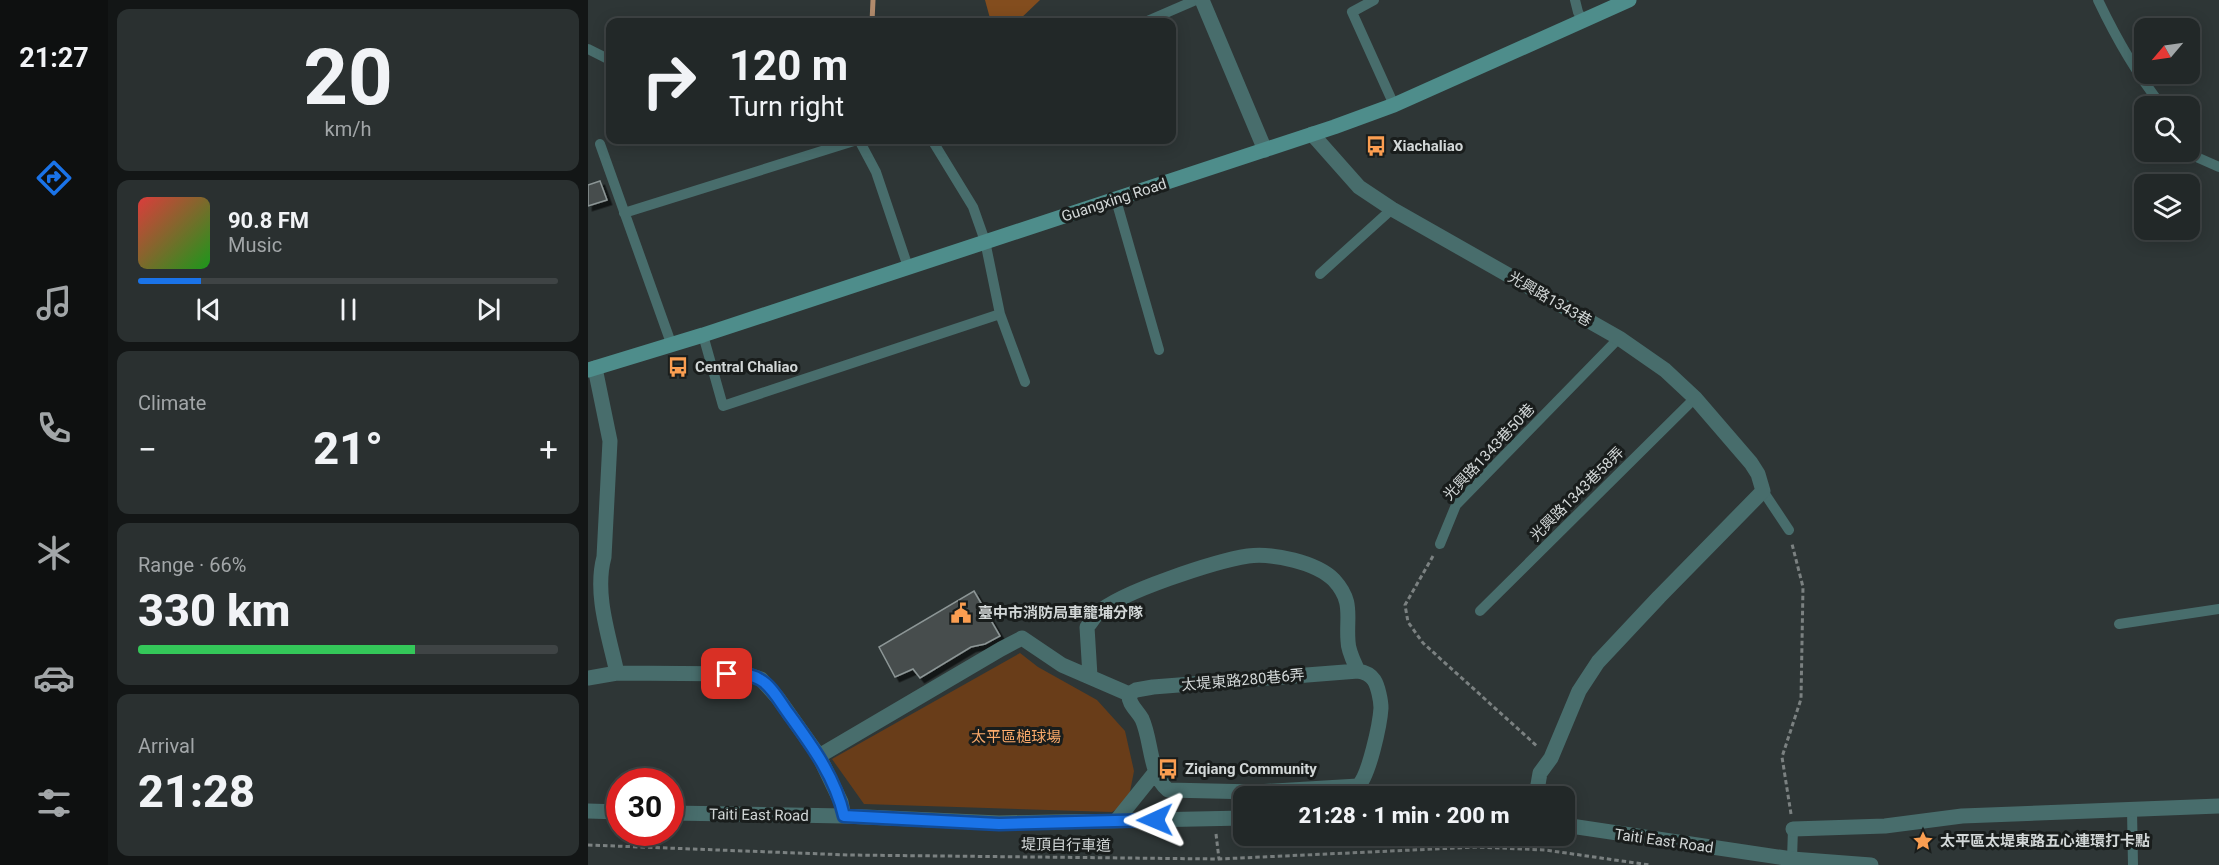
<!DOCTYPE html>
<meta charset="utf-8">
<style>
:root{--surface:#222828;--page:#2a3030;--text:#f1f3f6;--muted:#a2a6a8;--line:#3f4445;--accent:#1a73e8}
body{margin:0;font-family:Roboto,"Noto Sans TC",sans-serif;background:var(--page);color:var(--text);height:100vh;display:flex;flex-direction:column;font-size:22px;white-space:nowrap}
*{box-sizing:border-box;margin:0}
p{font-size:20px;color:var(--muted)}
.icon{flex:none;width:33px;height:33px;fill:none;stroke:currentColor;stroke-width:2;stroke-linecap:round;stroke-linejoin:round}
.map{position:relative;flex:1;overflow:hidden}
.side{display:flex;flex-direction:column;gap:9px;padding:9px;background:#131616;width:480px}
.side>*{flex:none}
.guide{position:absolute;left:18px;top:18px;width:570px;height:126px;border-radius:12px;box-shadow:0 3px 15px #0003,0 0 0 2px var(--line);background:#222828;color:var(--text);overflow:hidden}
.needle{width:39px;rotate:241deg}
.tools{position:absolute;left:1546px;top:18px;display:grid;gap:12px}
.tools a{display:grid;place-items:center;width:66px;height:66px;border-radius:12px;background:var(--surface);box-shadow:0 3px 15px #0003,0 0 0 2px var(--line);font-size:30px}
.speed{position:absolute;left:18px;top:768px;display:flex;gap:12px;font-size:30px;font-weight:700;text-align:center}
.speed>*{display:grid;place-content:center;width:78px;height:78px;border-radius:50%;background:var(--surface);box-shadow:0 3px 15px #0003,0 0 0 2px var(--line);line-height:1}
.speed .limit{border:9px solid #d22;background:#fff;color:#111}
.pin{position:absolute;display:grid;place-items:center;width:51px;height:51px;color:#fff;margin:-26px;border-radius:12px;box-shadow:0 3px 9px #0006}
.me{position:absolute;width:66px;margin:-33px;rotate:269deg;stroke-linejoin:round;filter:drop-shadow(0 0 4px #0008)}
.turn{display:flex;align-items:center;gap:21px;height:126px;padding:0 24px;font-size:27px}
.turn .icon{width:78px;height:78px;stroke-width:2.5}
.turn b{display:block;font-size:42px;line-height:51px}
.big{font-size:45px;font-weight:800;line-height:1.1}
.side .card{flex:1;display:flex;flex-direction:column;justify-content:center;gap:9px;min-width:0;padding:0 21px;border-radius:12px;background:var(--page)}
.side .dial{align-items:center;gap:0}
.dial b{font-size:78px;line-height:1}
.song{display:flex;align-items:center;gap:18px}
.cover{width:72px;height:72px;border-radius:9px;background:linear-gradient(135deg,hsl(0 70% 55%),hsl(120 70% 35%))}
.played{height:6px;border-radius:3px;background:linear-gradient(90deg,var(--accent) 15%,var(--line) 15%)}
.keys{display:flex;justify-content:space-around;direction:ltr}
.heat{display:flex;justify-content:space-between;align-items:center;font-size:33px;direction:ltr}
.charge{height:9px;border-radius:4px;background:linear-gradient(90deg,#34c759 66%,var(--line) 0)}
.trip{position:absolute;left:645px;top:786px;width:342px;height:60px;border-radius:12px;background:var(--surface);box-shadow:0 3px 15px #0003,0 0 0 2px var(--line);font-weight:800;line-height:60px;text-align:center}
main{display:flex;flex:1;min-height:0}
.menu{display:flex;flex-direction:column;width:108px;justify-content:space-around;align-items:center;background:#0e1010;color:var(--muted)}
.menu .icon{width:42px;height:42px}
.menu .selected{color:var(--accent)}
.menu b{font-size:27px;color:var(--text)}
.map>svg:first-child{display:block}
.green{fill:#693d19}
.forest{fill:#834d1e}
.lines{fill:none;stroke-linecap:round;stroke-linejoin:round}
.stream{stroke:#b28b6c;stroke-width:5}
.building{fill:#464e4e;stroke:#8d9696;stroke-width:1.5;filter:url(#shadow)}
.path{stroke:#7b8181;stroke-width:3;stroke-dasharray:4.5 3;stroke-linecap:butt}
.lane{stroke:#486d6c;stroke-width:10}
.street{stroke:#486d6c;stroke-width:15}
.secondary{stroke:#4e8d8b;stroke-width:15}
.route-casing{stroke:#114b97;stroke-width:15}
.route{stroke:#1a73e8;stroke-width:10}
.labels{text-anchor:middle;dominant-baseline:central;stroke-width:6;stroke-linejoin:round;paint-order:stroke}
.poi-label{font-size:15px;font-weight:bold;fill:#d2d7d7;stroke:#191d1c;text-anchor:start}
.street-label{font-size:15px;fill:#d2d7d7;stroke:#191d1c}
.park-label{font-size:15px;fill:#fbaa6a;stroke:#191d1c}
</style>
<main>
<nav class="menu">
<b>21:27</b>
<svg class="icon selected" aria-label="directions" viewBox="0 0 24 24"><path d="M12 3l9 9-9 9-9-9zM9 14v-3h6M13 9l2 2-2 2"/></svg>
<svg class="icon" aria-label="music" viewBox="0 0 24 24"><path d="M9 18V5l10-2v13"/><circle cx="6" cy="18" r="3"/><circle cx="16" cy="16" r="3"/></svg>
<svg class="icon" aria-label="phone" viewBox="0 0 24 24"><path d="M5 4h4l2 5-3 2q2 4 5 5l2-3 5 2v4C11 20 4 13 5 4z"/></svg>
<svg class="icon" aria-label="climate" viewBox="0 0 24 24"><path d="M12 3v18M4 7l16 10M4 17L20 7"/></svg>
<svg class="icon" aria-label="car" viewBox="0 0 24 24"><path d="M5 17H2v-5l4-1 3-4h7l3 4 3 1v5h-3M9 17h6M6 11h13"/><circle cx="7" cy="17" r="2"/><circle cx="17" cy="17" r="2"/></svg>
<svg class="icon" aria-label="filters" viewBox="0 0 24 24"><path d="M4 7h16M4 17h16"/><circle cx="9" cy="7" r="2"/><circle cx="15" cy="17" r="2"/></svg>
</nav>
<section class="side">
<div class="card dial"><b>20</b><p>km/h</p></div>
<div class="card">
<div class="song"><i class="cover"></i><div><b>90.8 FM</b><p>Music</p></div></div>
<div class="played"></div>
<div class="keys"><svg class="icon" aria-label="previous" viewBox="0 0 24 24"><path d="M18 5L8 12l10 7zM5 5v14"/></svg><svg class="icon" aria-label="pause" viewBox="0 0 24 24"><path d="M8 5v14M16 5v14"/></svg><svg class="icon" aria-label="next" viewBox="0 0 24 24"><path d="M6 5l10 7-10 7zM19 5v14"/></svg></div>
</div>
<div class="card"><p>Climate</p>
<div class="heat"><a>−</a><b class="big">21°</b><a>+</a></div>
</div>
<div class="card"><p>Range · 66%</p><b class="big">330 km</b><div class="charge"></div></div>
<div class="card"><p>Arrival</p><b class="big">21:28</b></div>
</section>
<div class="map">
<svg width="1631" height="865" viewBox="0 0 1631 865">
<defs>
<filter id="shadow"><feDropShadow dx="4.5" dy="4.5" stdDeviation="0" flood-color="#0009"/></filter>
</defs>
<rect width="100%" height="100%" fill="#2e3636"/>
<path class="green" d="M432,653L450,667L509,700L537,731L546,771L540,802L524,812L276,804L244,759Z"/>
<path class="forest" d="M397,0H452L429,22H403Z"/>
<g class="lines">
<path class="stream" d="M284,22L285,0"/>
</g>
<path class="building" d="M12,181L19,200L0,206V185Z
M386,591L412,636L397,644L383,647L332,678L325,669L307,677L291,647Z"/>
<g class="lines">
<path class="path" d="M845,556L817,605L820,622L835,643L950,747
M1203,814L1194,757L1213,699L1215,587L1204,544
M628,834L631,859
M0,845L261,855L631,859L889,847L957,850L1062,865"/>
<path class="lane" d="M786,0L764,12L806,105
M987,0L990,12L994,19
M1510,0C1528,38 1548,73 1574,106
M557,22L608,0
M0,49L22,60
M271,140L288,172L320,267
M344,140L385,207L397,241L412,314L437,382
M12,144L83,343
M1597,152L1631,167
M528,200L571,350
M36,213L269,140
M732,274L804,209
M115,335L135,406L412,314
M1175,491L1201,530
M852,544L868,505L1031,338
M892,611L1107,398
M1531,624L1631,609
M1544,810L1545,865
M1204,859L1205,829"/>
<path class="street" d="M614,0L677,150
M724,134L771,187L804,209L1031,338L1077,370L1107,398L1163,463L1170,474L1175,491L1071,597L1010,662L991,691L963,758L952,773L948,796
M7,368L22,441L16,557C6,594 21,636 29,673
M502,676L499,627C503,623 506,617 510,613C532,592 628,561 660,556C685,553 728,562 746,580C766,602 758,616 760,641C760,651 766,662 770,671
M0,678L29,673L158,674L173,679L190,698L231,756L253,802L256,816
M231,756L413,649L434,638L474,665L541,694C540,704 549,710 554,719C564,741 561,774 580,790L668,792L770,786C781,776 792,724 793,708C793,701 790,686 786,680C782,674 776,672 770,671L565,687L548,690L541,694
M0,811L32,812
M82,813L256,816L411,823L656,818
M528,821L569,770
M976,825L1204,859L1283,865
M1205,829L1297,826L1374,816L1631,806"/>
<path class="secondary" d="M0,370L115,335L746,127L806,105L1041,0"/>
</g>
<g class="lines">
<g class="route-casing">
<path id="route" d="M139,674C150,674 161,673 171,679C182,684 191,700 198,710C222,743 247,776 256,816L411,824L567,820"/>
</g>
<use href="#route" class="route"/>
</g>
<defs>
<g id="bus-bare" transform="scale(1.62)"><path d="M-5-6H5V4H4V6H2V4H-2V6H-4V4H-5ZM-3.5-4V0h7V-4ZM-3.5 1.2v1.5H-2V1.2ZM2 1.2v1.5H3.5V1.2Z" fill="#fb9e51" stroke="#191d1c" stroke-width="2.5" paint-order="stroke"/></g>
<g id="civic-bare" transform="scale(1.62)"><path d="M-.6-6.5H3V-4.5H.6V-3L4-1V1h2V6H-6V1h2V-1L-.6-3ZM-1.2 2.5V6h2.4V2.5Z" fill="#fb9e51" stroke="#191d1c" stroke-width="2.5" paint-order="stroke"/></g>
<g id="sight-bare" transform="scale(1.62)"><path d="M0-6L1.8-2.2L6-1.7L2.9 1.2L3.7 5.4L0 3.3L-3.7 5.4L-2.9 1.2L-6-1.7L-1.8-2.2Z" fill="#fb9e51" stroke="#191d1c" stroke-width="2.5" paint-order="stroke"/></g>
</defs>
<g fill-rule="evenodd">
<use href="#bus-bare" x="788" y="146"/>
<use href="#bus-bare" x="90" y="367"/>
<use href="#civic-bare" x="373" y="613"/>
<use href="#bus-bare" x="580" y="769"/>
<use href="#sight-bare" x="1335" y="841"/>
</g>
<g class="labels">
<g class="poi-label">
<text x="805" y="146">Xiachaliao</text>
<text x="107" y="367">Central Chaliao</text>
<text x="390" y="613">臺中市消防局車籠埔分隊</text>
<text x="597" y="769">Ziqiang Community</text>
<text x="1352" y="841">太平區太堤東路五心連環打卡點</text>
</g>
<g class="street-label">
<text transform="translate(526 200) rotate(-18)">Guangxing Road</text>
<text transform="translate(962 299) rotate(30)">光興路1343巷</text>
<text transform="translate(901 452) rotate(-47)">光興路1343巷50巷</text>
<text transform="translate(989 494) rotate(-45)">光興路1343巷58弄</text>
<text transform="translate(655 680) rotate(-5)">太堤東路280巷6弄</text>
<text transform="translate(171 815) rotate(1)">Taiti East Road</text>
<text transform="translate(1076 841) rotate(8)">Taiti East Road</text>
<text transform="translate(478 845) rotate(1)">堤頂自行車道</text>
</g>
<g class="park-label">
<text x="428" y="737">太平區槌球場</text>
</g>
</g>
</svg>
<div class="tools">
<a><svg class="needle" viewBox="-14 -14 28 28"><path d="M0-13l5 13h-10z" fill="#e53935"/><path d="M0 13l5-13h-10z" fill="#a2a6a8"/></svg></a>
<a><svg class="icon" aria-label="search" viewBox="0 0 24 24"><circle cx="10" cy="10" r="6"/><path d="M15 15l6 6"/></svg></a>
<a><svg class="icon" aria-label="layers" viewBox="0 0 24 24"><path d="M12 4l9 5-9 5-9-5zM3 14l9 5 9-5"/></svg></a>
</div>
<div class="speed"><div class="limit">30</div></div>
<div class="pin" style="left:139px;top:674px;background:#d93025"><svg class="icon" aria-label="arrive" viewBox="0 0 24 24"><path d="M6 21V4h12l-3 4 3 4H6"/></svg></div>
<svg class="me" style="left:567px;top:820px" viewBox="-20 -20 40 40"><path d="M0-17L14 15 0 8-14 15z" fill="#1a73e8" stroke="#fff" stroke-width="4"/></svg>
<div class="trip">21:28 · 1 min · 200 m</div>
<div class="guide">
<div class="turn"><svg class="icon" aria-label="right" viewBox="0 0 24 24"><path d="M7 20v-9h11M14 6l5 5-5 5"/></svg><div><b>120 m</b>Turn right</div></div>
</div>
</div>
</main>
